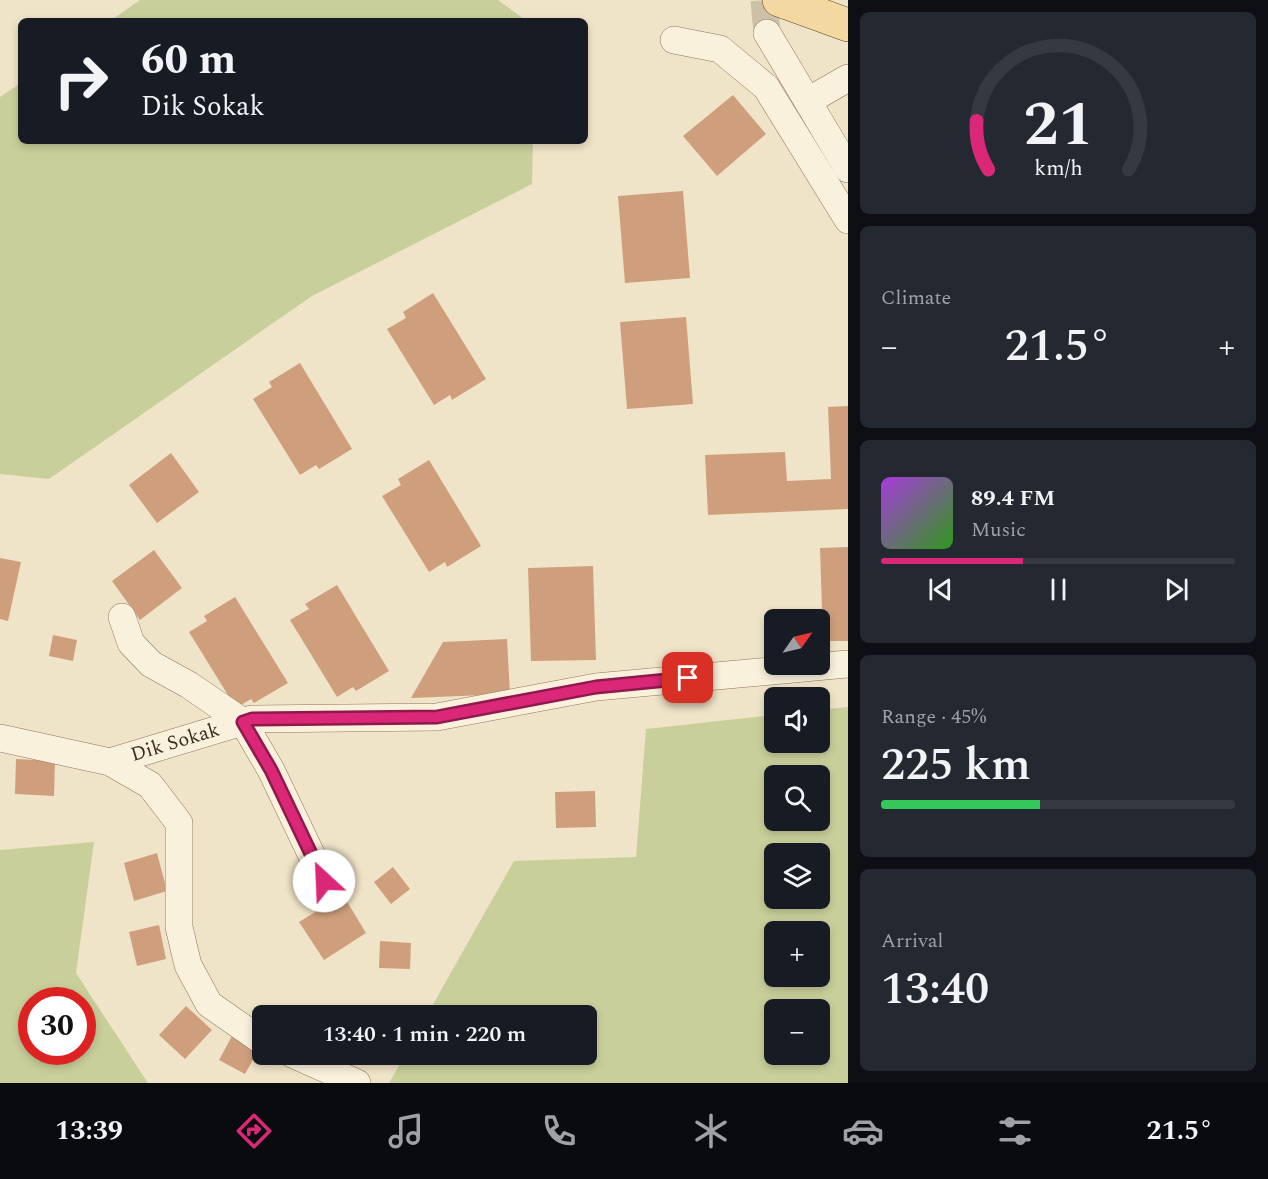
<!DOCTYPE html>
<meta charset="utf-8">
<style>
:root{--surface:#171b24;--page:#242831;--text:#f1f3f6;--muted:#9ea1a6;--line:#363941;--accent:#db2777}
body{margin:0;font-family:Spectral,serif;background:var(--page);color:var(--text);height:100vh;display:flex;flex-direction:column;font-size:22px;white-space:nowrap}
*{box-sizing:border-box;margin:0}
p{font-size:20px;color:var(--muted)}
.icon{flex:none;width:33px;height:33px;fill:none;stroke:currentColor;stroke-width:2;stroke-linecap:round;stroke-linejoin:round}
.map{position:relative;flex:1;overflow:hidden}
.side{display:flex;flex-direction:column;gap:12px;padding:12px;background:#0d0f14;width:420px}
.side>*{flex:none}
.hud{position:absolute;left:18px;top:18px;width:570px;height:126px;border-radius:9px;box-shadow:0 3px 9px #0003;background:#171b24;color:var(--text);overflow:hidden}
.needle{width:39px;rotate:56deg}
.buttons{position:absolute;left:764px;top:609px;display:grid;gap:12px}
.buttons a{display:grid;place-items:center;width:66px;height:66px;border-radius:9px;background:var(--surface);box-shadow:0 3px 9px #0003;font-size:30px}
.speed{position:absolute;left:18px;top:987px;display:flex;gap:12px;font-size:30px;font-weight:700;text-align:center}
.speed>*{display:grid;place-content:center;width:78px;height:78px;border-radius:50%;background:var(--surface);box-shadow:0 3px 9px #0003;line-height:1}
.speed .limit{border:9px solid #d22;background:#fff;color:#111}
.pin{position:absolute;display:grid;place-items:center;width:51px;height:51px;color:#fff;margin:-26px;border-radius:12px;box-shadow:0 3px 9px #0006}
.me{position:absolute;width:66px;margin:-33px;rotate:335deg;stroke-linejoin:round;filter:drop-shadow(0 0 4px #0008)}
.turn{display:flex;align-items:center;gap:21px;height:126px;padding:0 24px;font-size:27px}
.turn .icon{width:78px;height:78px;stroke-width:2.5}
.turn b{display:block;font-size:42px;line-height:51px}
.big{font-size:45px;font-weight:600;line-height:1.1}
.side .widget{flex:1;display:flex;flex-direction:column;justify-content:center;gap:9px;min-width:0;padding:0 21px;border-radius:9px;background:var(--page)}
.side .dial{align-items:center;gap:0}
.dial svg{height:156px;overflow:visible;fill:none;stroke:var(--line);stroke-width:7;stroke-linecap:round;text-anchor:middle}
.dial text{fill:var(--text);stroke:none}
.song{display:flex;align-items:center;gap:18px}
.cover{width:72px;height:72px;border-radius:9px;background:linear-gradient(135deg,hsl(280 70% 55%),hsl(110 70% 35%))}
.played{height:6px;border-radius:3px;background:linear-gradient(90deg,var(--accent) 40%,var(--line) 40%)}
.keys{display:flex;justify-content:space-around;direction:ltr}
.heat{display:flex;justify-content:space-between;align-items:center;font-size:33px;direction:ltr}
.charge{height:9px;border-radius:4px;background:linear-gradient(90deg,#34c759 45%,var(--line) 0)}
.trip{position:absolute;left:252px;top:1005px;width:345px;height:60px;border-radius:9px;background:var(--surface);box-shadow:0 3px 9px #0003;font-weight:600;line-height:60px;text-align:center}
.tabs{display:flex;height:96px;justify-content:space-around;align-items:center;background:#090b0e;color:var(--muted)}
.tabs .icon{width:42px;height:42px}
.tabs .current{color:var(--accent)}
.tabs b{font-size:27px;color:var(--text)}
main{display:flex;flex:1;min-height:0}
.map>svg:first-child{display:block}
.green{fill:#c9cf9b;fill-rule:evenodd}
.building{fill:#cf9f7d}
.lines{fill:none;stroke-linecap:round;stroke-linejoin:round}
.minor-tunnel{stroke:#ccc0a6;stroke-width:27;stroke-dasharray:27 14;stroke-linecap:butt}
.minor-casing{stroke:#8d765c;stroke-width:28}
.major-casing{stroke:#5b4430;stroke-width:34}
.minor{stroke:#faf1dc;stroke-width:27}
.major{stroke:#f3d9a0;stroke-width:33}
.route-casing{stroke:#8e194d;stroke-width:15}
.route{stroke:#db2777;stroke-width:10}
.labels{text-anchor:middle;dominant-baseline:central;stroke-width:6;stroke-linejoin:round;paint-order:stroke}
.street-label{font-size:20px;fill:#3d2e20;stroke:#f7eed8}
</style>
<main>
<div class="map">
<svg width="848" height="1083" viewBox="0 0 848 1083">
<rect width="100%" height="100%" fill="#f0e4c8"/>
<path class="green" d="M140,0H498L527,21H110Z
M21,83V141H533L532,184L312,296L49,479L0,474V97Z
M848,707V1083H389L405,1055L586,1054V1016L427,1015L514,861L636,857L646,729L774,715V742H819V710ZM774,776H819V820H774ZM774,854H819V898H774ZM774,932H819V976H774ZM774,1010H819V1054H774Z
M94,842L76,973L148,1083H0V850ZM32,1000H82V1052H32Z"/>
<path class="building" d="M733,95L766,134L717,176L683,136Z
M683,191L690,278L625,283L618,196Z
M433,293L486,379L452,400L450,395L434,405L387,329L406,318L403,312Z
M686,317L693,404L627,409L620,322Z
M300,363L352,449L319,469L316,465L300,475L253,399L272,387L269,382Z
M848,406V509L708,515L705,455L785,452L787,481L831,479L828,407Z
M171,453L199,492L157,523L129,485Z
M429,460L481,546L447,567L445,562L429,572L382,496L401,485L398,479Z
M848,547V641H823L820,548Z
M154,550L182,588L140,620L112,581Z
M0,558L21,562L8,621L0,619Z
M593,566L596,660L531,661L528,568Z
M337,585L389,671L356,691L353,687L337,697L290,620L309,609L305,604Z
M235,597L288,683L254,703L251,699L236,708L189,632L207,621L204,616Z
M53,635L77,640L73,661L49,656Z
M507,639L510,694L411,698L443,642Z
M16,759L55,761L54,796L15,794Z
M595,791L596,827L556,828L555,792Z
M157,853L167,891L134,901L124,863Z
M393,867L410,889L391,904L374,882Z
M343,895L366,933L324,960L299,922Z
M159,925L166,959L137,966L129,932Z
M380,941L411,943L410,969L379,968Z
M186,1006L212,1030L185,1059L159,1035Z
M232,1036L258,1051L245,1074L219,1060Z"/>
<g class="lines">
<path class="minor-tunnel" d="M764,0L767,33"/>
<g class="minor-casing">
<g id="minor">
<path d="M767,33L848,169"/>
<path d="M674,40L720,49L766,87L848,220"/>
<path d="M808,101L848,78"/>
<path d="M122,617L131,643L151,664L189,685L243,722L271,770L324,881"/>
<path d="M0,738L110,762L150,785L179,823V927L188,965L209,1004L262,1041"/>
<path id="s1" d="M110,762L252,719L437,717L596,687L848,664"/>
<path d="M292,1054L357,1083"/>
</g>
</g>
<g class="major-casing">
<path id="major" d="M779,0L848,25"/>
</g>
<use href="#minor" class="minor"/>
<use href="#major" class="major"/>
</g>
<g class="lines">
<g class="route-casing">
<path id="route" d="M324,881L271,770L243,722L252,719L437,717L596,687L688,678"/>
</g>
<use href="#route" class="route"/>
</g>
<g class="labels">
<g class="street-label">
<text stroke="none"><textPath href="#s1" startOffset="68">Dik Sokak</textPath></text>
</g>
</g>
</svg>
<div class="buttons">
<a><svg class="needle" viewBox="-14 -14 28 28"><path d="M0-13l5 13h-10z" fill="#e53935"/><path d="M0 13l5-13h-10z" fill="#9ea1a6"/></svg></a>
<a><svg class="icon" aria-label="sound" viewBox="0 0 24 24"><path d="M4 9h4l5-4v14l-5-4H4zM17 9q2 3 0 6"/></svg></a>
<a><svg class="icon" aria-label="search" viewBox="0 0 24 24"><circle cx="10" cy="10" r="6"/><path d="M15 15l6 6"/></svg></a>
<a><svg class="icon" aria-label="layers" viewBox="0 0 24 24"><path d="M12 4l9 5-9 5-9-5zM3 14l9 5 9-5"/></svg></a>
<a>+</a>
<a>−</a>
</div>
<div class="speed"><div class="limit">30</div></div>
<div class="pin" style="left:688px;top:678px;background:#d93025"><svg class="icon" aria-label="arrive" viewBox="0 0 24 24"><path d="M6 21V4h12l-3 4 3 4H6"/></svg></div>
<svg class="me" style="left:324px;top:881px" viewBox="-20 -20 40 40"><circle r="19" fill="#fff"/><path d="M0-13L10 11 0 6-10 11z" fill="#db2777"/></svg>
<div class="trip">13:40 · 1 min · 220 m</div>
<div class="hud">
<div class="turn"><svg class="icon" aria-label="right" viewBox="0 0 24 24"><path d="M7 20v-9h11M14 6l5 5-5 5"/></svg><div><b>60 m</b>Dik Sokak</div></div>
</div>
</div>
<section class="side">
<div class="widget dial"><svg viewBox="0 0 100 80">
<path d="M14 69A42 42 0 1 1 86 69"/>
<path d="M14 69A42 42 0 0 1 8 44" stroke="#db2777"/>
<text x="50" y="56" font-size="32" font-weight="700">21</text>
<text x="50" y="72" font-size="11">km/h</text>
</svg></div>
<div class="widget"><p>Climate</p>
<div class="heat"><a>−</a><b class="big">21.5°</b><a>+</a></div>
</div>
<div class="widget">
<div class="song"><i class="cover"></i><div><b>89.4 FM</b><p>Music</p></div></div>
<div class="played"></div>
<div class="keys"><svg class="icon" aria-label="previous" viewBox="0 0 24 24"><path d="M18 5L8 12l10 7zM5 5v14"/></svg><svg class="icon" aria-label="pause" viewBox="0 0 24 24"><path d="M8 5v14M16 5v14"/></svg><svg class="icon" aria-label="next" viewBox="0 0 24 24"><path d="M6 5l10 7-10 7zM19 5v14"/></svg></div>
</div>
<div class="widget"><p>Range · 45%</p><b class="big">225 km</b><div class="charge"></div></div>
<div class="widget"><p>Arrival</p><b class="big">13:40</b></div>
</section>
</main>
<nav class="tabs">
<b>13:39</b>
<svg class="icon current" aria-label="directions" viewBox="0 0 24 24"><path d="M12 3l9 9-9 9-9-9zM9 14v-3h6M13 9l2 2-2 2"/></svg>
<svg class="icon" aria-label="music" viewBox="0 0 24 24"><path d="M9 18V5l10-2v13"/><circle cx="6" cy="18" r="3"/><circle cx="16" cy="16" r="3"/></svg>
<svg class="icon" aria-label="phone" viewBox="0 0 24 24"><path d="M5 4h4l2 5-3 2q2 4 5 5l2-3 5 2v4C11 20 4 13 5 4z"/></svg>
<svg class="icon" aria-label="climate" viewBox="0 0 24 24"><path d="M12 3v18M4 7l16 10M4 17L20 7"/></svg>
<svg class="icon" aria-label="car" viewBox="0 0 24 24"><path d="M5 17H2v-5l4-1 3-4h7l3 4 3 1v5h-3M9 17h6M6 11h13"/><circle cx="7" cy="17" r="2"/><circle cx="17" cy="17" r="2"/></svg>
<svg class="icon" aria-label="filters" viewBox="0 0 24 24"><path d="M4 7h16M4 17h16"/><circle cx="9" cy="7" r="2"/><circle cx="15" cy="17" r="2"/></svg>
<b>21.5°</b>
</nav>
